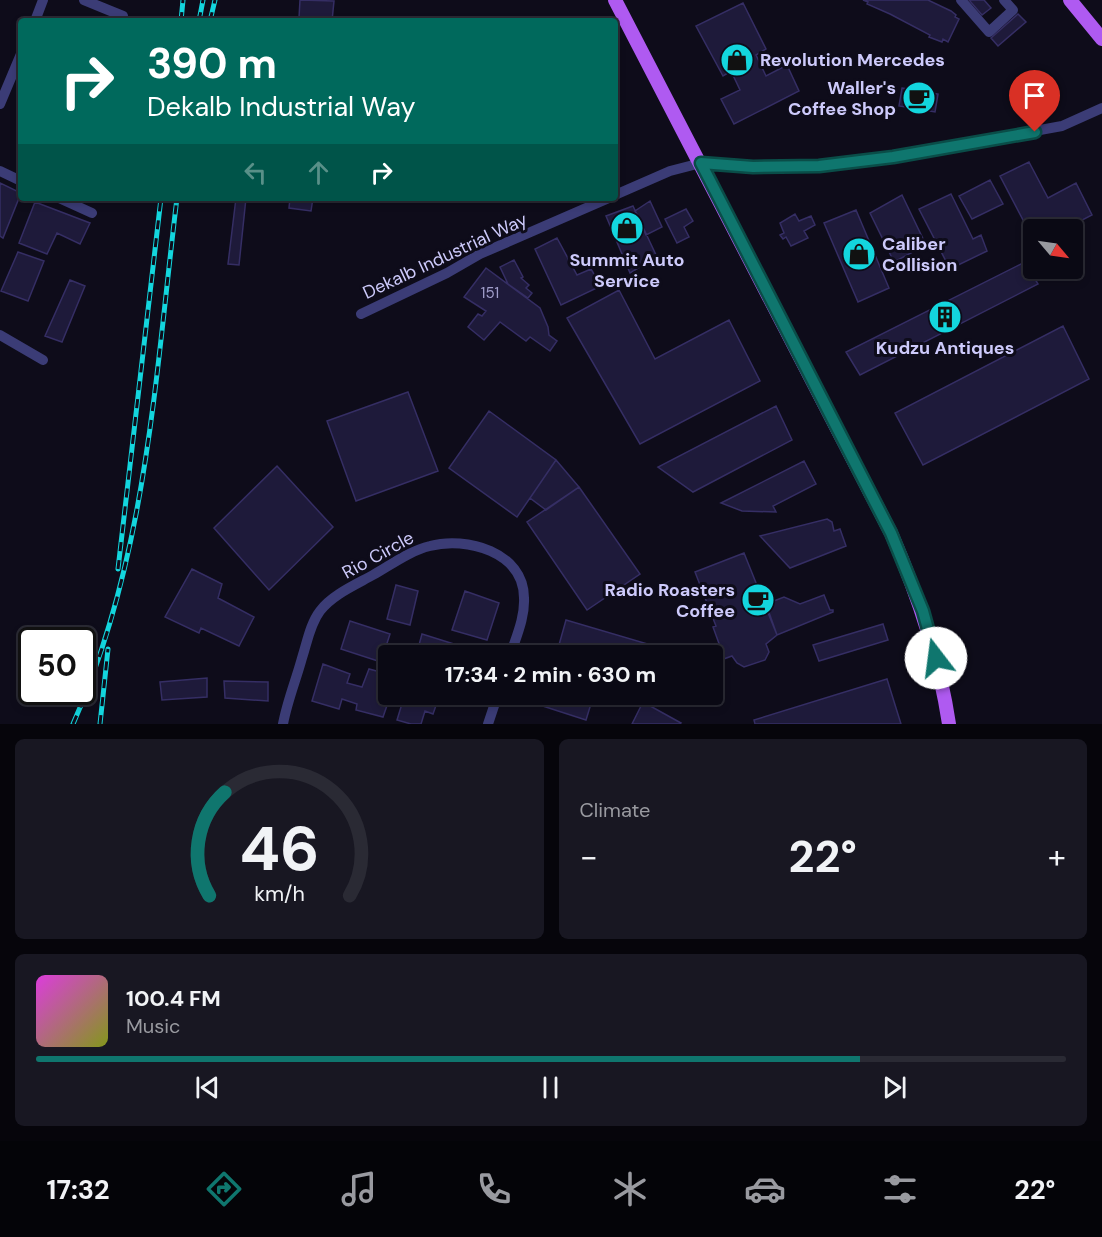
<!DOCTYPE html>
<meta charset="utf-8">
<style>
:root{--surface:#0a0914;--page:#181722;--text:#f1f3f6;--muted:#999aa0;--line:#2a2a34;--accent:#0f766e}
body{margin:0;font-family:"DM Sans",sans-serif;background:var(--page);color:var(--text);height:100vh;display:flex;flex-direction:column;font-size:22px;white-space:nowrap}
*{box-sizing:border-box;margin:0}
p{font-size:20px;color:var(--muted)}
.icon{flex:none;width:33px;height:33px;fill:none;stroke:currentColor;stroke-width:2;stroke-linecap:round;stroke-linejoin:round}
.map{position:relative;height:724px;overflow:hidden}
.sheet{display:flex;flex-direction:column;gap:15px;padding:15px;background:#06050b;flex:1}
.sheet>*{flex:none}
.top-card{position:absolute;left:18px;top:18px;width:600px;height:183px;border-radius:6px;box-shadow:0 3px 9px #0003,0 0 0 2px var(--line);background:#00695c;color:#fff;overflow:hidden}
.needle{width:39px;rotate:119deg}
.buttons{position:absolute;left:1023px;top:219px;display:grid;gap:12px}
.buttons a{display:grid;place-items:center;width:60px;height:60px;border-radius:6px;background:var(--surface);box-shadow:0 3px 9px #0003,0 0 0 2px var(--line);font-size:30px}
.speed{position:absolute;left:18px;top:627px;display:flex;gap:12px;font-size:30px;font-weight:700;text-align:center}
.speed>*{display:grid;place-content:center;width:78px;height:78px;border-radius:50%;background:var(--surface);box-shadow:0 3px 9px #0003,0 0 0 2px var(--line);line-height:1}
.speed .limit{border:3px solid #111;border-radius:9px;background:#fff;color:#111}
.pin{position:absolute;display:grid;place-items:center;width:51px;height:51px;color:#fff;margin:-62px -26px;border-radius:50% 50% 50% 0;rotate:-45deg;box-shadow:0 0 6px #0007}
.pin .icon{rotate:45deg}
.me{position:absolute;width:66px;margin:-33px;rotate:345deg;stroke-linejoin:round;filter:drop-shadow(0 0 4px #0008)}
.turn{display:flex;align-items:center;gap:21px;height:126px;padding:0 30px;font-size:27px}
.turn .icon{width:78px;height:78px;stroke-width:2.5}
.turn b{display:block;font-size:42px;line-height:51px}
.lanes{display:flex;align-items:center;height:57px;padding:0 30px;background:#0003;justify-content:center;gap:30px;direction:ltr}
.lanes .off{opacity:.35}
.big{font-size:45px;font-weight:700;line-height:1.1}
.sheet .widget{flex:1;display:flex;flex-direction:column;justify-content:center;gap:9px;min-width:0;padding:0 21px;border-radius:9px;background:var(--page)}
.sheet .dial{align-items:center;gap:0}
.dial svg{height:156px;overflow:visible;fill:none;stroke:var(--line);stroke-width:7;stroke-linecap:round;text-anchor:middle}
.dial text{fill:var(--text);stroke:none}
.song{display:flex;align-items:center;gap:18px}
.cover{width:72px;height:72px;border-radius:9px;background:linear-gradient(135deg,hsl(300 70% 55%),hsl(70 70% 35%))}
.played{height:6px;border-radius:3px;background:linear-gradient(90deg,var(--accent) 80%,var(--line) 80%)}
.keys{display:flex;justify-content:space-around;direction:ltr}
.heat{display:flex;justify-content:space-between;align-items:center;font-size:33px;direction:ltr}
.sheet .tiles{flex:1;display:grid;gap:15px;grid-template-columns:1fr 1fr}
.widget:last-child{grid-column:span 2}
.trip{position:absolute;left:378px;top:645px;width:345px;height:60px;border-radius:6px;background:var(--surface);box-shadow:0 3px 9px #0003,0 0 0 2px var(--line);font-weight:700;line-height:60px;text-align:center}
.menu{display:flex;height:96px;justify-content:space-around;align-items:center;background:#040408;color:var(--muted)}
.menu .icon{width:42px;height:42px}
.menu .active{color:var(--accent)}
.menu b{font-size:27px;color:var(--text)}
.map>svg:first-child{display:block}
.building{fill:#1e1a3a;stroke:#352e64;stroke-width:1.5}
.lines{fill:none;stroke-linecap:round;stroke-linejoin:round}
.minor{stroke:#3b3c76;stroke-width:10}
.major{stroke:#af5af1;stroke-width:14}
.rail-casing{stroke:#13d6de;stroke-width:5}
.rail{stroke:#0e0c1a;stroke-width:3;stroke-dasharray:9;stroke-linecap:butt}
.route-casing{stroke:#0a4d48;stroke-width:15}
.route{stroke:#0f766e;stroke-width:10}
.labels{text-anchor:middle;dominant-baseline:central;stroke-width:6;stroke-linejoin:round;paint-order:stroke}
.number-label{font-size:15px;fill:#a19ecb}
.poi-label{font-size:18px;font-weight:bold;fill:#cdcafb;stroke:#0e0c1a;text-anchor:start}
.street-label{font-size:18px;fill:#cdcafb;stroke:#0e0c1a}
</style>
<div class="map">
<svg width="1102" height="724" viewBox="0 0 1102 724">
<rect width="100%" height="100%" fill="#0e0c1a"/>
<path class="building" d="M300,0L334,1L332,21L299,18Z
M863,0H928L951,11L956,15L955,17L959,19L948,42L943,39L942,42L929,37L930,35L890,14L867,4L868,2Z
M969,0H984L991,8L982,15Z
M743,3L766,49L756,55L766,76L787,65L799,91L734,124L721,99L740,90L731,71L723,76L696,26Z
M1018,14L1026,22L998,46L991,38Z
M902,88L938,94L935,112L899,106Z
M1029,162L1048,198L1076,183L1092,215L1063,230H1034V241L1000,176Z
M990,180L1003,204L972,219L959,196Z
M0,183L21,193L3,238L0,236Z
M951,194L973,239L981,235L987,251L950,269L919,209Z
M902,195L926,245L894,262L870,213Z
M236,198H246L239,265L228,264Z
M290,198H313L311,211L289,208Z
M650,201L662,227L646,235L635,211Z
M35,202L90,223L80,244L57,233L47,254L19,243Z
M633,206L657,257L630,273L606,216Z
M686,209L693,221L684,227L689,237L677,243L665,219Z
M856,210L889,288L858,302L824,223Z
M795,214L799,221L811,216L815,225L804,231L808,238L791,246L786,237L783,239L780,235L784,233L780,223Z
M557,238L577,275L591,269L601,286L561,305L535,249Z
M18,252L44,261L28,301L1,291Z
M514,260L523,277L521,278L529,285L526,288L532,293L528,298L508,284L500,267Z
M1025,262L1038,284L860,375L846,352Z
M486,268L540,308L548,327L549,335L557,341L550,351L530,337L526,341L500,322L484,340L468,327L478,314L482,316L486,311L464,297Z
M70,280L85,286L62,342L45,336Z
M619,290L655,359L729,320L760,381L640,444L567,318Z
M1063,326L1089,379L923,465L895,413Z
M408,392L438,471L356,501L327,421Z
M776,406L792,440L693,492L658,467Z
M489,411L556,460L517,517L449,468Z
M556,460L579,487L546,510L530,498Z
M804,461L816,484L773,506L776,512L742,511L721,503Z
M277,466L333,527L269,590L214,528Z
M579,487L640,574L587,610L527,522Z
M827,519L832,522L834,531L840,529L846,546L790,568L760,536Z
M744,553L777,635L766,644L769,652L765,660L744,667L737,663L732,656L721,660L717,650L721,649L713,627L716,626L695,572Z
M192,569L222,584L218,598L254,617L239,646L201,628L199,633L165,617Z
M396,585L418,591L410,625L387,619Z
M465,591L499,603L487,640L452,630Z
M824,595L830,610H833V612L777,635L766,604L784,597L800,604Z
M566,620L651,645L650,656H571L557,652Z
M350,621L390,634L381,662L341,649Z
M883,624L888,640L819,661L813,645Z
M422,634L470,649L468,656H416Z
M323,664L350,674L347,683L362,687L369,669L388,674V694H391L383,717L356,710L357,704L342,699L339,709L312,701Z
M207,678V697L162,700L160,682Z
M887,679L901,724H755L754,720Z
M224,681L268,682V701L225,698Z
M405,694H440L433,714L425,711L421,724H411L397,720Z
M525,694H594L586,720L524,700Z
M643,702L681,723L680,724H632Z"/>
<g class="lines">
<path class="minor" d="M84,0L123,16
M961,0L989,32L1013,10L1004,0
M35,21L43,0
M0,104L21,54
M0,171L21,181
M615,195L670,171L701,163L782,167L819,166L874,160L1062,126L1102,108
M59,198L92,213
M361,314L447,273L480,254L609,198
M0,335L43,360
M283,724C287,702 296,680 302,658C307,643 310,624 320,611C332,595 355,585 373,575C391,565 409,551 430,546C466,536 524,552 524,598C525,618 516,637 510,656
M488,724L498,694"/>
<path class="major" d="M615,0L891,533C918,595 939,657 949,724
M1070,0L1102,39"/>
<g class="rail-casing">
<path id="rail" d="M181,21L183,0
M199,21L203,0
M210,21L215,0
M118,569L161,198
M73,724C147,557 155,377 177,198
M100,724L108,649"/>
</g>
<use href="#rail" class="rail"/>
</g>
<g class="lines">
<g class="route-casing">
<path id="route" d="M936,658L923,611L891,533L701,163L753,167L819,166L893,157L1035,132"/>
</g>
<use href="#route" class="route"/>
</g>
<defs>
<g id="shop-disc" transform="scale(1.725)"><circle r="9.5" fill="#13d6de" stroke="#0e0c1a"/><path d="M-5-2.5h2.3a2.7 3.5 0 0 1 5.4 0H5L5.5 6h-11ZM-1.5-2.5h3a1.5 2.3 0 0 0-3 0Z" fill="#111"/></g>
<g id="cafe-disc" transform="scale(1.725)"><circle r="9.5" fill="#13d6de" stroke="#0e0c1a"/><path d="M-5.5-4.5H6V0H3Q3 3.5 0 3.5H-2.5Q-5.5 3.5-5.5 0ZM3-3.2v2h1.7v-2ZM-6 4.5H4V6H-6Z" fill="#111"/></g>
<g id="building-disc" transform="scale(1.725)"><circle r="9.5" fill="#13d6de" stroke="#0e0c1a"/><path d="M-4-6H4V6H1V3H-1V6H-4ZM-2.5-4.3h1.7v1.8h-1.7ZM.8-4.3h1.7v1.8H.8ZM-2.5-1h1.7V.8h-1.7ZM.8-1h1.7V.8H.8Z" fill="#111"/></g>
</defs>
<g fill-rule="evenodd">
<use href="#shop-disc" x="737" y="60"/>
<use href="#cafe-disc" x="919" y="98"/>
<use href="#shop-disc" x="627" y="228"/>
<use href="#shop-disc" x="859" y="254"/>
<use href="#building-disc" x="945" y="317"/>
<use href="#cafe-disc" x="758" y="600"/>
</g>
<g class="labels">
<g class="number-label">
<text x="490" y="293">151</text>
</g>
<g class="poi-label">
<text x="760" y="60">Revolution Mercedes</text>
<text x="896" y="88" text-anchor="end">Waller's<tspan x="896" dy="21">Coffee Shop</tspan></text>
<text x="882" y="244">Caliber<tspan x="882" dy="21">Collision</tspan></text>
<text x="627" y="260" text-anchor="middle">Summit Auto<tspan x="627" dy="21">Service</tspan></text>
<text x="945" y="348" text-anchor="middle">Kudzu Antiques</text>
<text x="735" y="590" text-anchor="end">Radio Roasters<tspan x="735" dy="21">Coffee</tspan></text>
</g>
<g class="street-label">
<text transform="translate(445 256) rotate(-25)">Dekalb Industrial Way</text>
<text transform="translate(378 555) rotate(-29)">Rio Circle</text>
</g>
</g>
</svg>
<div class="buttons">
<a><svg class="needle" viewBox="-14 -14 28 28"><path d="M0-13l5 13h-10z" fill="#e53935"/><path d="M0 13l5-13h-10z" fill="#999aa0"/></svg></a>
</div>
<div class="speed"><div class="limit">50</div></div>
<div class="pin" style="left:1035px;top:132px;background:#d93025"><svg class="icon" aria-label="arrive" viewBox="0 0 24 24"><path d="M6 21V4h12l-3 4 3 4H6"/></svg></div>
<svg class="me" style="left:936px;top:658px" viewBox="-20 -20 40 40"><circle r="19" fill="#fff"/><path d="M0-13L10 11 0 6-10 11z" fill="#0f766e"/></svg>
<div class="trip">17:34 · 2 min · 630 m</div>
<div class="top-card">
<div class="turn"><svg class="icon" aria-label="right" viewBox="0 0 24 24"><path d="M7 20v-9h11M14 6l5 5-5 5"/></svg><div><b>390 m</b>Dekalb Industrial Way</div></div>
<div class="lanes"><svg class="icon off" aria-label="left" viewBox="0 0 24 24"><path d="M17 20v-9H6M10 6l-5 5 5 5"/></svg><svg class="icon off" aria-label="ahead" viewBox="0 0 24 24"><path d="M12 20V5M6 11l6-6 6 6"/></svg><svg class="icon" aria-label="right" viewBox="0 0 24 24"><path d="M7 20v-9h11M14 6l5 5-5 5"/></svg></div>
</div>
</div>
<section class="sheet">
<div class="tiles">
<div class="widget dial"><svg viewBox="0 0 100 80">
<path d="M14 69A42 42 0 1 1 86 69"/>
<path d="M14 69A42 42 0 0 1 22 16" stroke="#0f766e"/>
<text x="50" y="56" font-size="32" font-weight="700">46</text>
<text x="50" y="72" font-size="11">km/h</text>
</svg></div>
<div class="widget"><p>Climate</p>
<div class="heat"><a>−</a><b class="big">22°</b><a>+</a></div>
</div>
<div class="widget">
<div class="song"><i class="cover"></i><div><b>100.4 FM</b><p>Music</p></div></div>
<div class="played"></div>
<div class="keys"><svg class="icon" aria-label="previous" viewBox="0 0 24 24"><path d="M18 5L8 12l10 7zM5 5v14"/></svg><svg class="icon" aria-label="pause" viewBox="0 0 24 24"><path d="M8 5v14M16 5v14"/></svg><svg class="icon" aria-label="next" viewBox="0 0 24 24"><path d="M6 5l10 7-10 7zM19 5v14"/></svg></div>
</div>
</div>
</section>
<nav class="menu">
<b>17:32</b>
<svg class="icon active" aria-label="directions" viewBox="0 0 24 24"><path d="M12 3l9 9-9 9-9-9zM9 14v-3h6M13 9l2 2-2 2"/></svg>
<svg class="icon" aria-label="music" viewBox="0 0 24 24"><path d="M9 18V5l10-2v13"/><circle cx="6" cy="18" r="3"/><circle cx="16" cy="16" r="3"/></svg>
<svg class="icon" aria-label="phone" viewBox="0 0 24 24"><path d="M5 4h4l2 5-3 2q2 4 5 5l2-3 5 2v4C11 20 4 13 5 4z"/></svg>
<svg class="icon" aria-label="climate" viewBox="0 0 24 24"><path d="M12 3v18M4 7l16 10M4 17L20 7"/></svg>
<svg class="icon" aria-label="car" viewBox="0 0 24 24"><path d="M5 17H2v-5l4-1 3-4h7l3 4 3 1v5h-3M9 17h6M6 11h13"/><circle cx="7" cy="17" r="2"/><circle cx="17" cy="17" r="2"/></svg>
<svg class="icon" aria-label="filters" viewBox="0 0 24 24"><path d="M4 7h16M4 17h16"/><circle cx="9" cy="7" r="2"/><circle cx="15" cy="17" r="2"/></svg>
<b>22°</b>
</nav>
